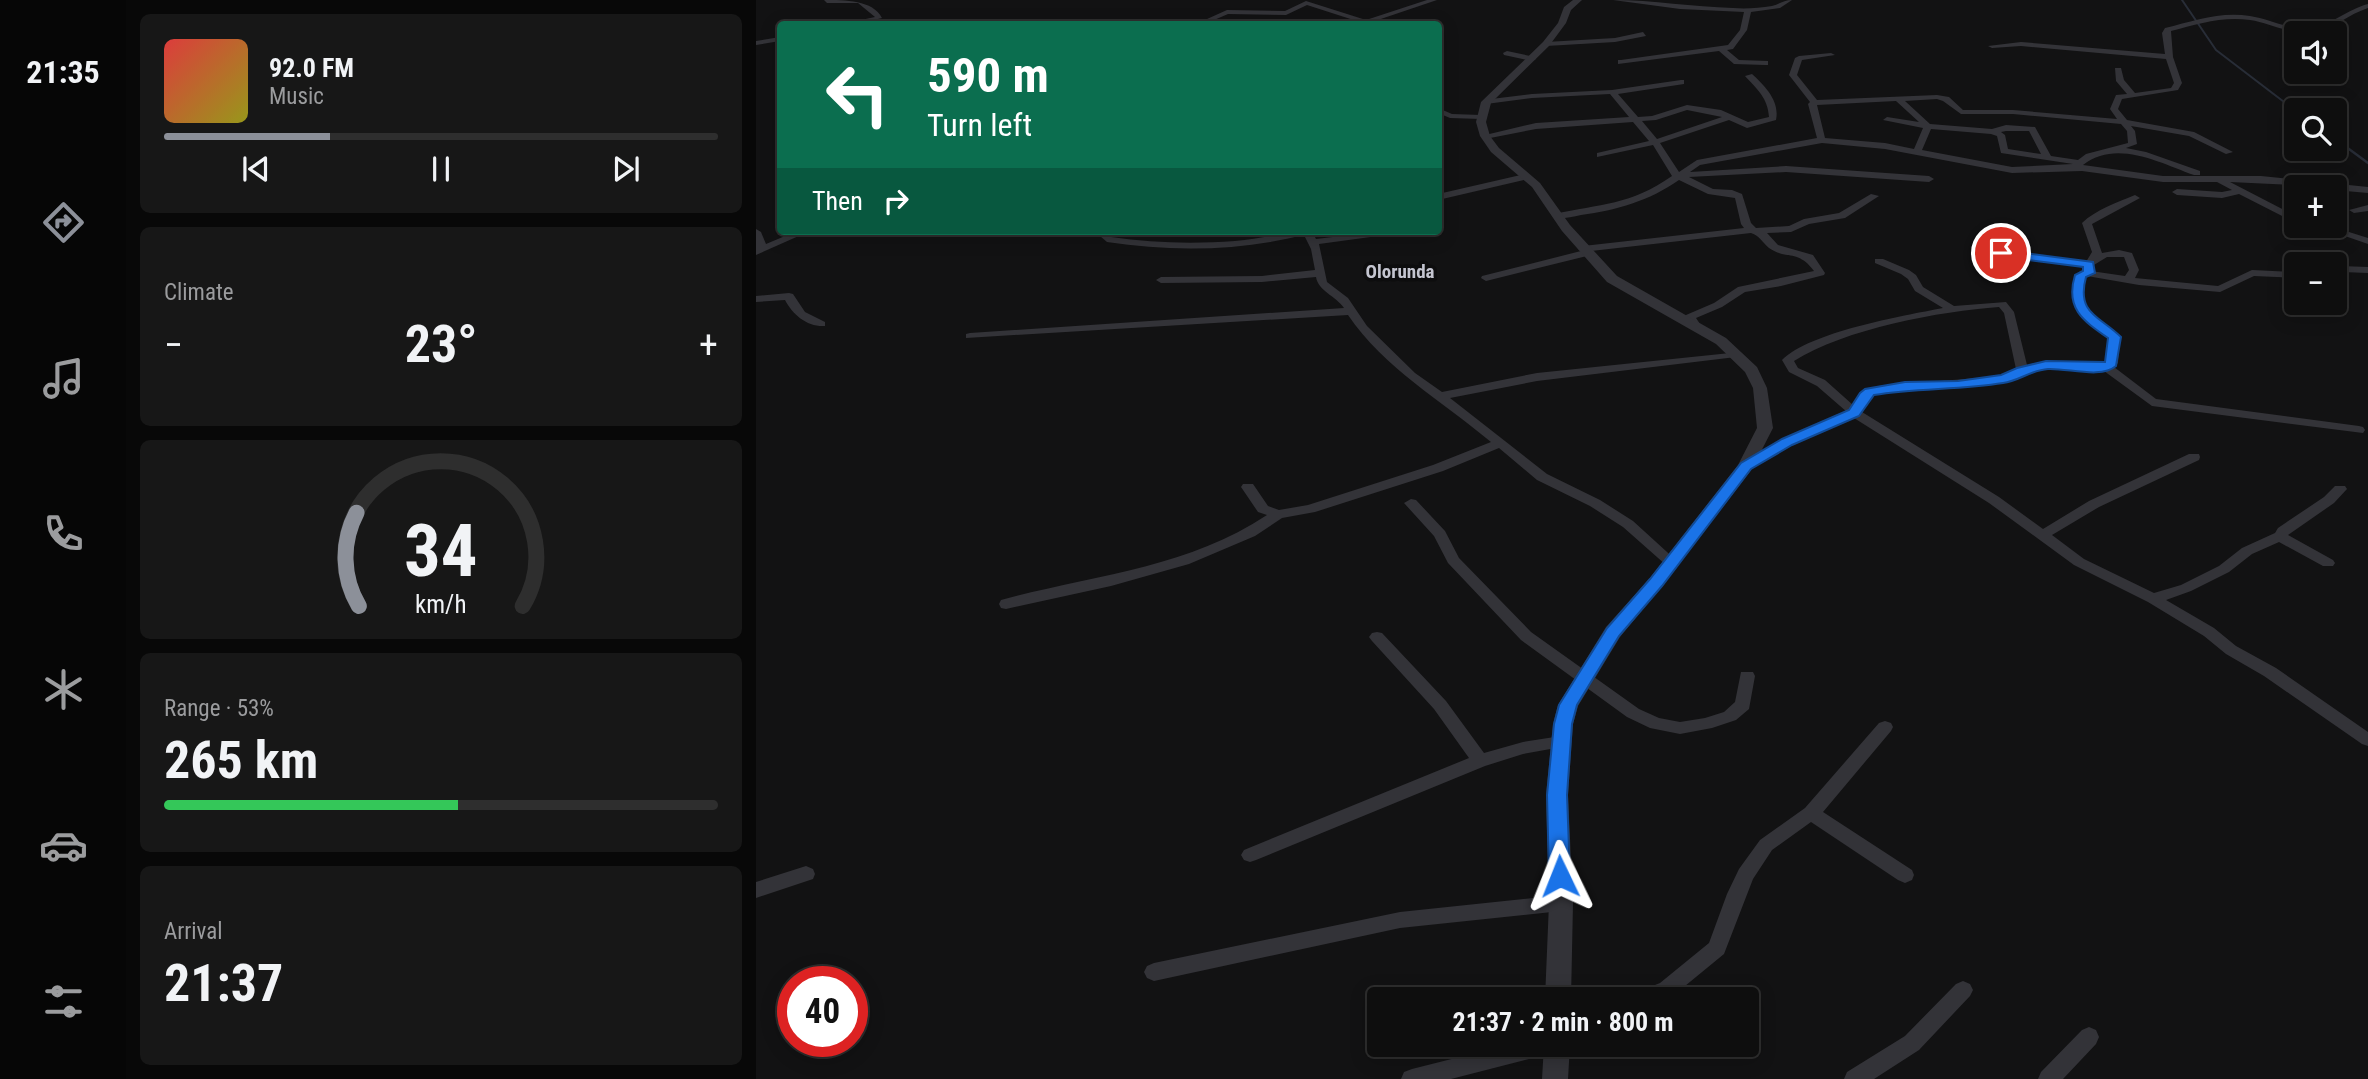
<!DOCTYPE html>
<meta charset="utf-8">
<style>
:root{--surface:#0e0e0e;--page:#171717;--text:#f1f3f6;--muted:#9b9c9e;--line:#2e2e2e;--accent:#8c9099}
body{margin:0;font-family:"Roboto Condensed",sans-serif;background:var(--page);color:var(--text);height:100vh;display:flex;flex-direction:column;font-size:26px;white-space:nowrap}
*{box-sizing:border-box;margin:0}
p{font-size:23px;color:var(--muted)}
.icon{flex:none;width:38px;height:38px;fill:none;stroke:currentColor;stroke-width:2;stroke-linecap:round;stroke-linejoin:round}
.map{position:relative;flex:1;overflow:hidden}
.details{display:flex;flex-direction:column;gap:14px;padding:14px;background:#080808;width:630px}
.details>*{flex:none}
.banner{position:absolute;left:21px;top:21px;width:665px;height:214px;border-radius:7px;box-shadow:0 4px 18px #0003,0 0 0 2px var(--line);background:#0b6e4f;color:#fff;overflow:hidden}
.fabs{position:absolute;left:1528px;top:21px;display:grid;gap:14px}
.fabs a{display:grid;place-items:center;width:63px;height:63px;border-radius:7px;background:var(--surface);box-shadow:0 4px 18px #0003,0 0 0 2px var(--line);font-size:35px}
.speed{position:absolute;left:21px;top:966px;display:flex;gap:14px;font-size:35px;font-weight:700;text-align:center}
.speed>*{display:grid;place-content:center;width:91px;height:91px;border-radius:50%;background:var(--surface);box-shadow:0 4px 18px #0003,0 0 0 2px var(--line);line-height:1}
.speed .limit{border:10px solid #d22;background:#fff;color:#111}
.pin{position:absolute;display:grid;place-items:center;width:60px;height:60px;color:#fff;margin:-30px;border:4px solid #fff;border-radius:50%;box-shadow:0 2px 7px #0007}
.me{position:absolute;width:77px;margin:-38px;rotate:358deg;stroke-linejoin:round;filter:drop-shadow(0 0 5px #0008)}
.turn{display:flex;align-items:center;gap:24px;height:147px;padding:0 35px;font-size:32px}
.turn .icon{width:91px;height:91px;stroke-width:2.5}
.turn b{display:block;font-size:49px;line-height:60px}
.then{display:flex;align-items:center;height:66px;padding:0 35px;background:#0003;gap:14px;font-size:26px}
.big{font-size:52px;font-weight:700;line-height:1.1}
.details .widget{flex:1;display:flex;flex-direction:column;justify-content:center;gap:10px;min-width:0;padding:0 24px;border-radius:10px;background:var(--page)}
.details .dial{align-items:center;gap:0}
.dial svg{height:182px;overflow:visible;fill:none;stroke:var(--line);stroke-width:7;stroke-linecap:round;text-anchor:middle}
.dial text{fill:var(--text);stroke:none}
.song{display:flex;align-items:center;gap:21px}
.cover{width:84px;height:84px;border-radius:10px;background:linear-gradient(135deg,hsl(0 70% 55%),hsl(60 70% 35%))}
.played{height:7px;border-radius:4px;background:linear-gradient(90deg,var(--accent) 30%,var(--line) 30%)}
.keys{display:flex;justify-content:space-around;direction:ltr}
.heat{display:flex;justify-content:space-between;align-items:center;font-size:38px;direction:ltr}
.charge{height:10px;border-radius:5px;background:linear-gradient(90deg,#34c759 53%,var(--line) 0)}
.trip{position:absolute;left:611px;top:987px;width:392px;height:70px;border-radius:7px;background:var(--surface);box-shadow:0 4px 18px #0003,0 0 0 2px var(--line);font-weight:700;line-height:70px;text-align:center}
main{display:flex;flex:1;min-height:0}
.dock{display:flex;flex-direction:column;width:126px;justify-content:space-around;align-items:center;background:#060606;color:var(--muted)}
.dock .icon{width:49px;height:49px}
.dock .on{color:var(--accent)}
.dock b{font-size:32px;color:var(--text)}
.map>svg:first-child{display:block}
.lines{fill:none;stroke-linecap:round;stroke-linejoin:round}
.stream-far1{stroke:#282d37;stroke-width:2}
.stream{stroke:#282d37;stroke-width:2.5}
.minor{fill:#333338;fill-rule:evenodd}
.tertiary{fill:#333338;fill-rule:evenodd}
.route{fill:#1a73e8;stroke:#114b97;stroke-width:2}
.labels{text-anchor:middle;dominant-baseline:central;stroke-width:7;stroke-linejoin:round;paint-order:stroke}
.far-quarter-label{font-size:19px;font-weight:bold;fill:#c4c5d0;stroke:#0d0d0e}
</style>
<main>
<nav class="dock">
<b>21:35</b>
<svg class="icon on" aria-label="directions" viewBox="0 0 24 24"><path d="M12 3l9 9-9 9-9-9zM9 14v-3h6M13 9l2 2-2 2"/></svg>
<svg class="icon" aria-label="music" viewBox="0 0 24 24"><path d="M9 18V5l10-2v13"/><circle cx="6" cy="18" r="3"/><circle cx="16" cy="16" r="3"/></svg>
<svg class="icon" aria-label="phone" viewBox="0 0 24 24"><path d="M5 4h4l2 5-3 2q2 4 5 5l2-3 5 2v4C11 20 4 13 5 4z"/></svg>
<svg class="icon" aria-label="climate" viewBox="0 0 24 24"><path d="M12 3v18M4 7l16 10M4 17L20 7"/></svg>
<svg class="icon" aria-label="car" viewBox="0 0 24 24"><path d="M5 17H2v-5l4-1 3-4h7l3 4 3 1v5h-3M9 17h6M6 11h13"/><circle cx="7" cy="17" r="2"/><circle cx="17" cy="17" r="2"/></svg>
<svg class="icon" aria-label="filters" viewBox="0 0 24 24"><path d="M4 7h16M4 17h16"/><circle cx="9" cy="7" r="2"/><circle cx="15" cy="17" r="2"/></svg>
</nav>
<section class="details">
<div class="widget">
<div class="song"><i class="cover"></i><div><b>92.0 FM</b><p>Music</p></div></div>
<div class="played"></div>
<div class="keys"><svg class="icon" aria-label="previous" viewBox="0 0 24 24"><path d="M18 5L8 12l10 7zM5 5v14"/></svg><svg class="icon" aria-label="pause" viewBox="0 0 24 24"><path d="M8 5v14M16 5v14"/></svg><svg class="icon" aria-label="next" viewBox="0 0 24 24"><path d="M6 5l10 7-10 7zM19 5v14"/></svg></div>
</div>
<div class="widget"><p>Climate</p>
<div class="heat"><a>−</a><b class="big">23°</b><a>+</a></div>
</div>
<div class="widget dial"><svg viewBox="0 0 100 80">
<path d="M14 69A42 42 0 1 1 86 69"/>
<path d="M14 69A42 42 0 0 1 13 28" stroke="#8c9099"/>
<text x="50" y="56" font-size="32" font-weight="700">34</text>
<text x="50" y="72" font-size="11">km/h</text>
</svg></div>
<div class="widget"><p>Range · 53%</p><b class="big">265 km</b><div class="charge"></div></div>
<div class="widget"><p>Arrival</p><b class="big">21:37</b></div>
</section>
<div class="map">
<svg width="1612" height="1079" viewBox="0 0 1612 1079">
<rect width="100%" height="100%" fill="#121213"/>
<g class="lines">
<path class="stream-far1" d="M1426,0L1460,50L1540,111"/>
<path class="stream" d="M1578,138L1612,163"/>
<path class="minor" d="M68,0C89,0 117,0 126,18L101,24H90L91,23L119,17L102,3H71Z
M671,0H681L610,24L551,5L530,15L472,14L449,24H440L471,10L529,11L550,1L610,20Z
M857,0C897,0 937,7 977,8C990,9 1003,8 1016,6C1023,4 1028,0 1036,0L1024,8L995,12L991,30L977,49L971,50L983,60L1012,61V65H1009L978,64L963,51L862,64V60H865L972,45L984,30L988,12L924,9Z
M1612,4V8C1593,14 1577,29 1558,32C1536,36 1515,23 1494,20C1467,16 1441,24 1415,31L1417,57L1426,83L1422,90L1366,99L1362,109L1371,120L1438,132L1477,152L1470,154L1433,136L1375,126L1379,131L1381,144L1370,148L1390,152L1444,171V175H1438C1402,162 1360,139 1327,165L1407,176H1505L1612,187V193L1578,190V187L1474,182L1540,216V223L1483,194L1466,198L1421,195L1416,192L1421,189L1466,192L1476,190L1461,182H1407L1326,171L1256,173L1129,149L1066,143L944,165L934,172L1030,166L1173,176L1178,179L1173,182L1030,172L933,177L957,189L976,190L986,194L995,223L1000,228L1033,226L1048,219L1083,213L1115,194L1123,196L1089,218L1053,224L1035,232L1011,233L1022,245L1057,255L1069,273L1068,275L1025,286L989,292L966,307L940,318L944,324L942,326H934L929,317L930,315L958,303L982,287L1058,271C1042,249 1030,260 1013,248C1006,242 1004,236 995,233L835,251V255L730,281L725,278L726,276L825,251L822,249L827,246L988,228L985,224L979,198L952,194L923,180C893,201 861,210 825,215C816,217 807,219 798,218V214C844,204 875,205 916,176L897,145L841,157V153L893,141L877,122L780,129L729,139L725,136L780,123L873,117L854,94L776,98L730,104H727V100L776,94L856,90L925,80H928V84L862,94L882,117L896,116L931,105L965,110L992,122L1013,117C1012,98 1001,89 989,76L996,74C1009,86 1024,101 1020,120L991,128L973,120L904,143L923,172L941,160L1061,138L1052,104L1054,102L1033,75L1039,58L1043,56L1075,53L1079,55L1046,60L1041,75L1061,100L1181,95L1193,97L1207,110H1257L1361,119L1354,109L1360,95L1371,94L1360,81L1359,68H1365L1368,80L1379,93L1415,88L1418,83L1410,59L1265,46L1236,48L1232,46L1265,42L1409,54L1406,33L1409,28C1437,21 1465,11 1494,16C1514,19 1532,30 1552,28C1573,27 1592,9 1612,4ZM1181,99L1187,101L1205,114H1257L1365,124L1371,131L1372,143L1330,154L1322,160L1295,156L1279,127L1250,125L1236,129L1174,124L1149,101ZM1140,101L1163,122L1131,117L1127,120L1167,128L1158,149L1129,143L1069,138L1061,105ZM931,110L966,117L901,139L886,121L900,120ZM1175,129L1235,134L1241,136L1245,153L1317,164L1256,167L1166,150ZM1250,131H1273L1285,154L1252,149L1249,135L1245,132Z
M887,32L890,36L859,42L790,46L786,44L790,42L859,38Z
M24,37V41L0,45V41Z
M751,51L779,57L780,59L776,61L748,55L747,53Z
M682,108L696,114L725,115L729,117L725,119L694,118L682,113Z
M769,174L772,175V179L682,200V194Z
M1379,195L1384,198L1336,224L1346,253L1363,250L1376,253L1383,270L1379,278L1462,286L1496,270L1540,272V278L1498,276L1464,292L1383,285L1331,276C1313,304 1347,320 1364,337L1362,363L1358,367L1400,399L1603,426L1607,427L1609,430L1607,433L1396,406L1348,371L1290,368L1270,373L1249,383L1124,393L1113,398L1106,412L1243,497L1287,529L1333,501L1433,454H1443L1444,457L1443,460L1343,507L1296,535L1328,559L1398,593L1425,585L1463,566L1486,548L1519,533L1522,528L1568,497L1579,486H1589L1591,489L1578,503L1532,535L1577,560L1579,563L1577,566H1567L1523,542L1496,554L1473,572L1435,591L1410,600L1458,628L1480,646L1520,668L1612,732V746L1606,744L1508,676L1470,654L1448,636L1392,602L1318,565L1233,503L1098,418L1035,445L995,469H985L983,466L1027,439L1091,412L1061,386L1033,372L1026,360C1054,332 1146,316 1187,308L1159,291L1152,279L1145,274L1119,263V259H1127L1153,270L1160,275L1167,287L1198,306L1250,302L1258,312L1271,365L1290,362L1347,364L1350,362L1352,338C1328,319 1303,302 1324,271L1328,270L1369,276L1373,270L1368,257H1351L1333,268L1245,256L1232,259L1227,256L1245,250L1330,262L1336,252L1326,223C1339,210 1362,202 1379,195ZM1243,307L1248,313L1260,369L1246,376L1122,386L1104,393L1097,405L1069,380L1042,368L1038,361C1088,329 1185,311 1243,307Z
M1612,205V211L1598,213L1593,210Z
M1560,226H1574L1612,238V244Z
M0,229L5,232L10,244L41,231H54L0,255Z
M351,231H363L355,237C396,243 437,244 479,241C506,239 532,231 559,231L557,233L560,239L626,231L625,235L622,236L563,244L571,282L592,298L611,326L659,373L686,392L781,373L984,352L986,354L980,357L781,381L694,398L791,474L844,500L877,521L922,562L915,567L910,565L867,527L834,506L781,480L743,448L687,471L559,512L526,518L499,536L433,564L355,586L250,609L245,608L243,604L245,600C336,575 430,569 511,515L502,512L485,487L487,484H497L512,506L523,510L552,505L677,465L735,442C686,401 628,368 592,315L210,338V334L214,333L588,308C580,296 562,291 560,277L506,282L405,283L400,280L405,277L506,276L559,270L555,249L548,235C483,251 417,252 351,242L344,236Z
M1584,266L1612,267V273L1586,272L1578,277V268Z
M33,293L37,294L49,312L69,322V326C51,327 37,315 29,300L0,302V296Z
M655,499L660,500L689,531L703,558L775,632L883,709L903,718L924,722L949,718L968,712L979,702L985,672H997L999,676L993,709L980,720L956,728L924,734L894,728L871,717L765,640L692,563L678,536L648,503Z
M621,632L626,633L690,701L728,753L767,742L805,736L811,738L813,742L811,746L767,754L729,766L500,860L494,862L488,860L485,855L488,850L713,758L678,709L616,641L613,637L616,633Z
M1129,721L1135,723L1137,727L1135,731L1067,812L1156,870L1158,875L1156,880L1149,883L1142,880L1055,822L1016,850L997,879L968,954L918,995L909,999H876L879,993L904,983L953,943L971,894L983,869L1004,840L1049,808L1123,723Z
M50,866L57,869L59,874L57,879L0,898V882Z
M805,895L812,897L814,903L812,909L805,911L644,928L398,981L391,978L388,972L391,966L398,963L644,912Z
M1207,981L1214,984L1217,990L1214,996L1163,1050L1118,1079H1088L1091,1072L1149,1036L1200,984Z
M1333,1027L1340,1030L1343,1037L1340,1044L1307,1079H1282L1285,1072L1326,1030Z
M751,1045H799L796,1052L789,1055L695,1079H645L648,1072L656,1069Z"/>
<path class="tertiary" d="M817,0H826L815,10L810,23L793,46L735,103L730,122L734,136L743,148L784,183L814,225L861,276L970,338L1001,367L1011,388L1017,428L996,469L906,586L864,637L822,706L817,724L812,795L817,903L815,999H789L793,903L790,795L797,724L802,705L850,627L894,578L982,465L1001,428L997,388L989,372L960,344L851,282L806,231L776,187L735,152L724,136L720,122L725,102L787,42L802,23L808,7Z
M788,1045H814L812,1079H786Z"/>
</g>
<path class="route" d="M1245,250L1337,262L1339,273L1330,277C1320,314 1344,316 1365,337L1360,366C1345,379 1312,368 1292,369C1275,370 1263,381 1247,383C1204,390 1161,388 1118,395L1103,416L1036,445L995,469L906,586L863,636L821,705L816,724L811,795L814,876L811,882L804,885L796,882L793,876L791,795L798,724L803,705L851,628L894,579L985,463L1026,439L1093,410L1104,393L1109,389L1149,382L1202,381L1245,375L1261,368L1290,361L1349,362L1352,338C1326,320 1309,308 1319,275L1327,271V267L1241,256V251Z"/>
<g class="labels">
<g class="far-quarter-label">
<text x="644" y="271">Olorunda</text>
</g>
</g>
</svg>
<div class="fabs">
<a><svg class="icon" aria-label="sound" viewBox="0 0 24 24"><path d="M4 9h4l5-4v14l-5-4H4zM17 9q2 3 0 6"/></svg></a>
<a><svg class="icon" aria-label="search" viewBox="0 0 24 24"><circle cx="10" cy="10" r="6"/><path d="M15 15l6 6"/></svg></a>
<a>+</a>
<a>−</a>
</div>
<div class="speed"><div class="limit">40</div></div>
<div class="pin" style="left:1245px;top:253px;background:#d93025"><svg class="icon" aria-label="arrive" viewBox="0 0 24 24"><path d="M6 21V4h12l-3 4 3 4H6"/></svg></div>
<svg class="me" style="left:804px;top:876px" viewBox="-20 -20 40 40"><path d="M0-17L14 15 0 8-14 15z" fill="#1a73e8" stroke="#fff" stroke-width="4"/></svg>
<div class="trip">21:37 · 2 min · 800 m</div>
<div class="banner">
<div class="turn"><svg class="icon" aria-label="left" viewBox="0 0 24 24"><path d="M17 20v-9H6M10 6l-5 5 5 5"/></svg><div><b>590 m</b>Turn left</div></div>
<div class="then">Then<svg class="icon" aria-label="right" viewBox="0 0 24 24"><path d="M7 20v-9h11M14 6l5 5-5 5"/></svg></div>
</div>
</div>
</main>
